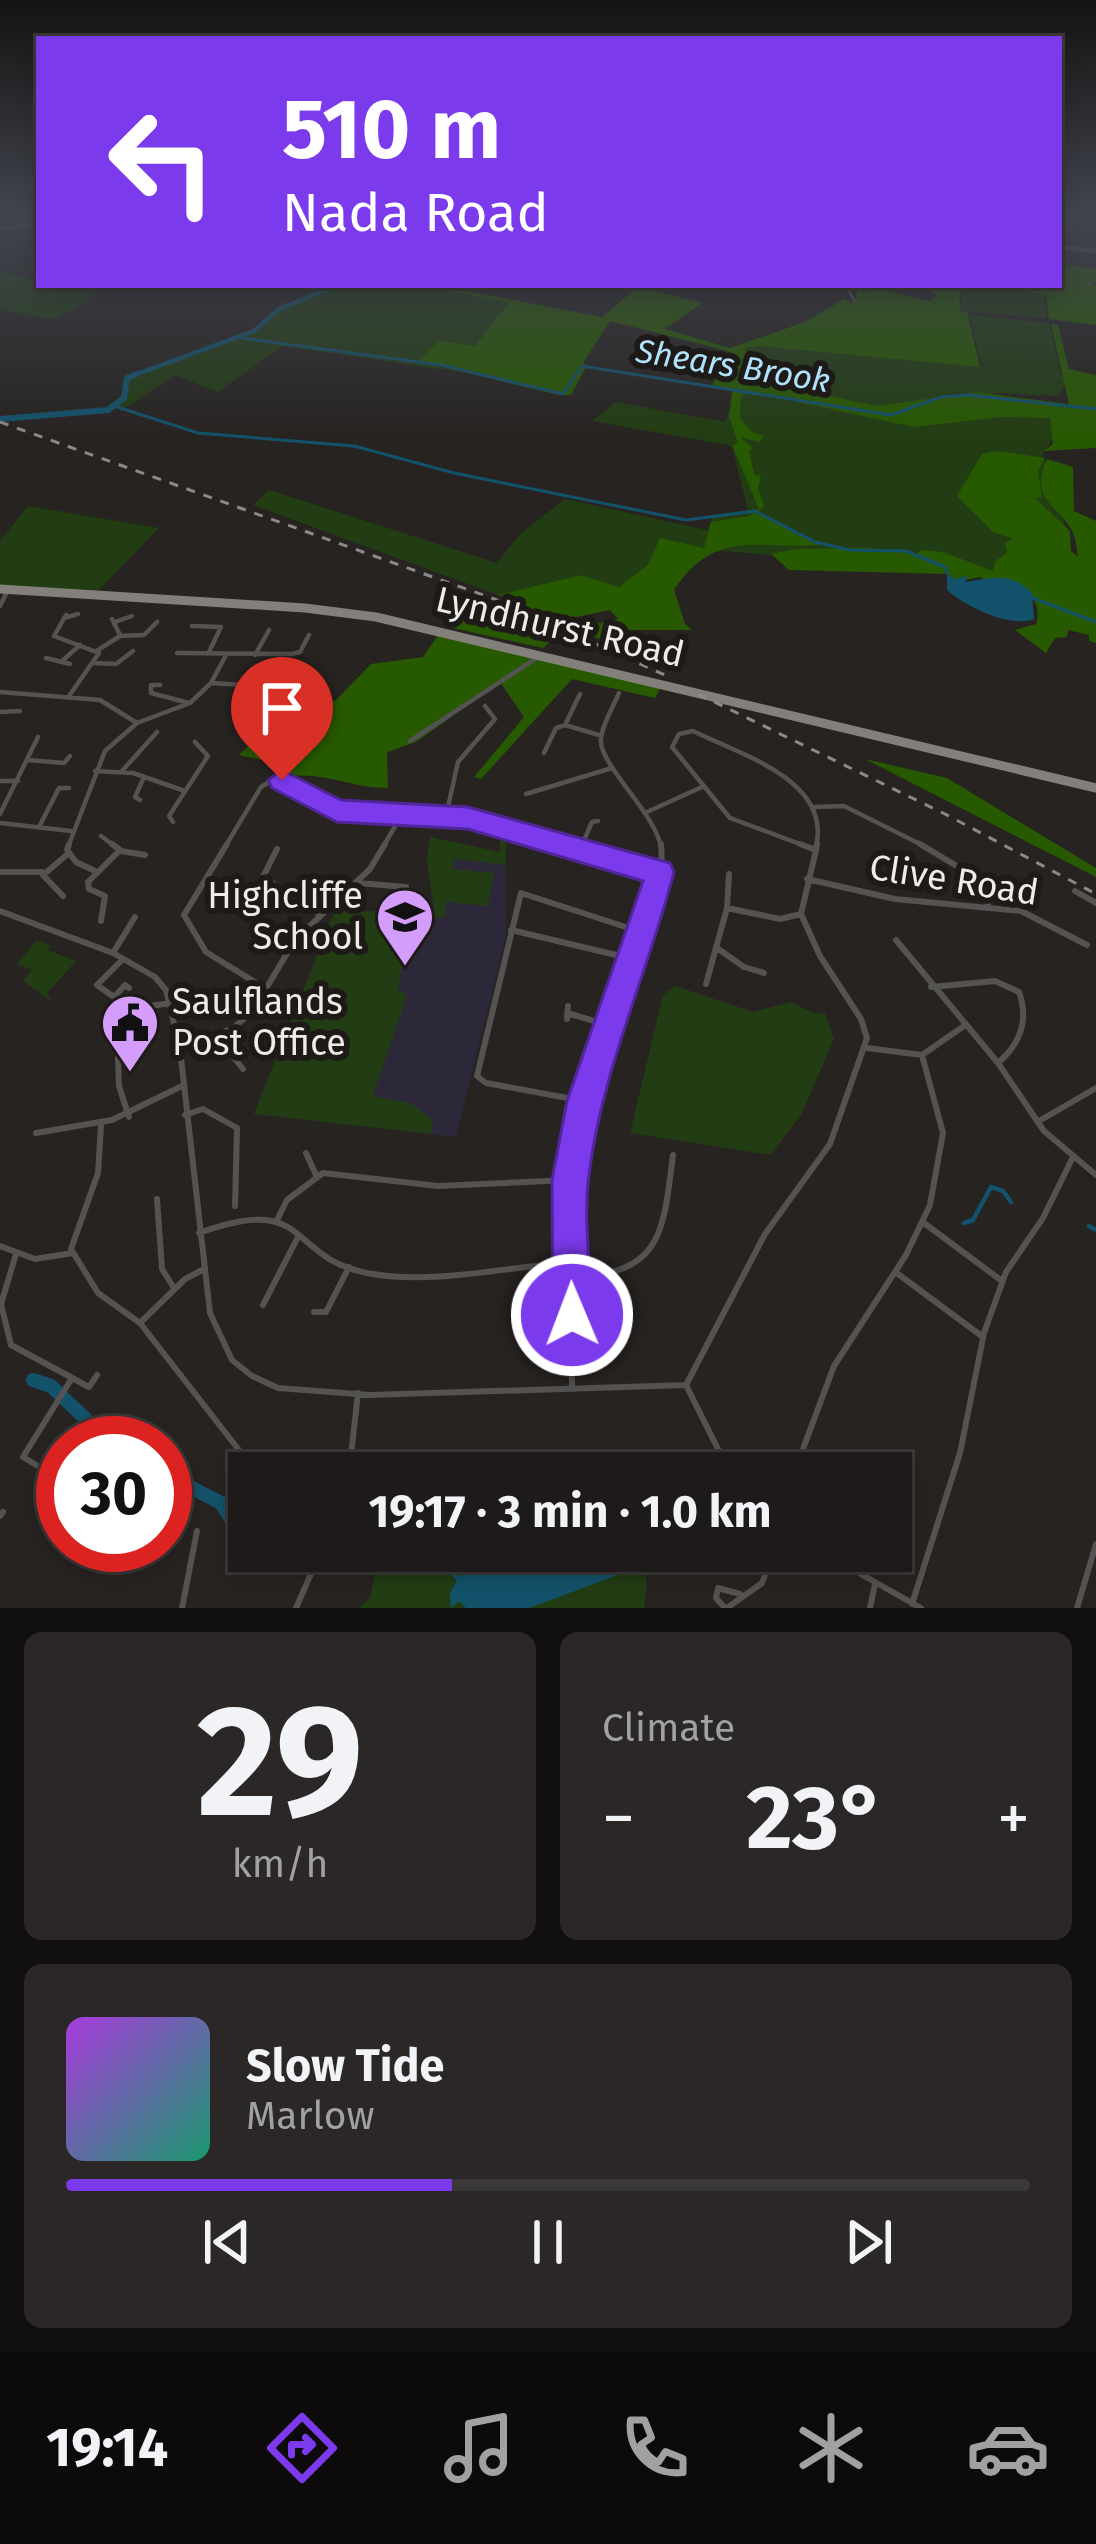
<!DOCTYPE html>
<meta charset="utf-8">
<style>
:root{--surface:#1d1a19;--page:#2a2726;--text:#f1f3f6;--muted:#a0a1a2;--line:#3b3838;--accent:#7c3aed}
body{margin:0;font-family:"Fira Sans",sans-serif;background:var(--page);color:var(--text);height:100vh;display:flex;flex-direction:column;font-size:45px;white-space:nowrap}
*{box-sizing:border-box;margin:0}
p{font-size:39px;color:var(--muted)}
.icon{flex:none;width:66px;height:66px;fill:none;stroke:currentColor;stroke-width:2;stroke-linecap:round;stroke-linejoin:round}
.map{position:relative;height:1608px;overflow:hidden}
.side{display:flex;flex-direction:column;gap:24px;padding:24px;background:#100e0e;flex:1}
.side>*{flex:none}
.banner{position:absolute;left:36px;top:36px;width:1026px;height:252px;border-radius:0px;box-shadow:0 6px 18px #0003,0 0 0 3px var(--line);background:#7c3aed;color:#fff;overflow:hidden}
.speed{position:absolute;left:36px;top:1416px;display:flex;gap:24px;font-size:60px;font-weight:700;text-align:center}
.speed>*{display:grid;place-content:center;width:156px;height:156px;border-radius:50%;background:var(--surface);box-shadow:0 6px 18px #0003,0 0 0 3px var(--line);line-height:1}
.speed .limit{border:18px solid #d22;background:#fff;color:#111}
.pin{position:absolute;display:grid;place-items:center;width:102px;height:102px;color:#fff;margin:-123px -51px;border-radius:50% 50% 50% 0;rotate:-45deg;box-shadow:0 0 12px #0007}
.pin .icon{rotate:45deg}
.me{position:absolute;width:132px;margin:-66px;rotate:359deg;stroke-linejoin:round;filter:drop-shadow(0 0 9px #0008)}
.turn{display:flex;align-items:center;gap:42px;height:252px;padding:0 48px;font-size:54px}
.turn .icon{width:156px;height:156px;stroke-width:2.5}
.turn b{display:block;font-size:84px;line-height:102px}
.big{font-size:90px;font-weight:700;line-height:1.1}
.side .widget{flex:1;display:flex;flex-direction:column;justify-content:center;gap:18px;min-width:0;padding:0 42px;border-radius:18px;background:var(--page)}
.side .dial{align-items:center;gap:0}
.dial b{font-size:156px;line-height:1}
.song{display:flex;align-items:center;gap:36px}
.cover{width:144px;height:144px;border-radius:18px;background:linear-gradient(135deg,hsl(280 70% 55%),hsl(160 70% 35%))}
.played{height:12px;border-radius:6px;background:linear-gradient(90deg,var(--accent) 40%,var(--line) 40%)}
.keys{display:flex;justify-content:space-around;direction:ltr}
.heat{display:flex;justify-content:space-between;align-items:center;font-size:66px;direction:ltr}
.side .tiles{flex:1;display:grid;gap:24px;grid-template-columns:1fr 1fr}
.widget:last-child{grid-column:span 2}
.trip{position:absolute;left:228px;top:1452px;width:684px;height:120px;border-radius:0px;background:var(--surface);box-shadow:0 6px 18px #0003,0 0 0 3px var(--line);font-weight:700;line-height:120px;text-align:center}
.dock{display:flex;height:192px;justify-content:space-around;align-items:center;background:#0c0a0a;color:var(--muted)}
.dock .icon{width:84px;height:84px}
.dock .current{color:var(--accent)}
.dock b{font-size:54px;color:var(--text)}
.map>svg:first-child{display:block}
.education{fill:#2d2839}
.green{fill:#223d13}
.forest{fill:#275900}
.water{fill:#13526b}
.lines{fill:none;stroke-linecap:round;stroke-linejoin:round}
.stream-far1{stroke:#13526b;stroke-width:3}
.stream{stroke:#13526b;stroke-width:4.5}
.river-far2{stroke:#13526b;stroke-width:4.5}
.river-far1{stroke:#13526b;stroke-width:6}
.river{stroke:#13526b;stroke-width:14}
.minor-far2{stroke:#545351;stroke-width:3}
.minor-far1{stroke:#545351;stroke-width:4.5}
.minor{stroke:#545351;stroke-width:6}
.tertiary{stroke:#545351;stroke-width:4.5}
.primary{stroke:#83807c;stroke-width:9}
.rail{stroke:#8c8987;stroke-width:3;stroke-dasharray:9 9;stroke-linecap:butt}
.route{fill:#7c3aed;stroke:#51269a;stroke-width:3}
.labels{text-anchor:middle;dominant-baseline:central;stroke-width:12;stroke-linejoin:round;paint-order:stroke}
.far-water-label{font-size:33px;font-style:italic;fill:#b0e2fb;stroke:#1e1a17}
.street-label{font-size:36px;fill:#eeebe9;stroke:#1e1a17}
.poi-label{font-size:36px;fill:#eeebe9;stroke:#1e1a17;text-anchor:end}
</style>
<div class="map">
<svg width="1096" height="1608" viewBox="0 0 1096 1608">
<rect width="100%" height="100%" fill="#272321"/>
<path class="education" d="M500,832L505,833L506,936L456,1137L254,1114L336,908L434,917L427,860L430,837L500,852Z"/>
<path class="green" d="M0,272L97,295L54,319L0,310Z
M333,285H457L441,289L509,303L475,346L440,340L420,361L466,373L282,346L218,392L175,375L129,406L108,410L121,398L126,377L257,328L276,309Z
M961,285H993L1044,296L1046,318L961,311Z
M969,315L1049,323L1061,375L1070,376L1059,396L990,393L1053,410L1055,435L1043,454L1070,541L1065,582L704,549L661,538L648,565L619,587L581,575L498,595L253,505L269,490L497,563L519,535L565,499L707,530L714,515L748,510L732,446L592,421L616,402L725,422L737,389L717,387L727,349L758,346L982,367Z
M28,506L159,528L97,592L0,586V541Z
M500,832L505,833L506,865L455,859L452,869L494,873L488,906L446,902L444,918L435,917L427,860L430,837L500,852Z
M336,908L423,916L419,933H408L398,988L407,996L373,1096L411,1103L433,1121L431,1134L254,1114Z
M37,940L50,945L48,950L76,961L47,993L53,1003L23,981L32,970L17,964Z
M675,986L753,1012L791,1002L815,1014L825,1013L834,1039L801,1115L770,1155L630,1133L663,995Z
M380,1551H642L647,1584L644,1608H359L370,1598Z"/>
<path class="forest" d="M1067,265L1096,269V282H1091L1096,285V325L1049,319L1046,296L997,285H1059V268Z
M857,285H866L862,293L896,285L887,291L930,301L937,295L920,285H959L960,311L967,312L980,367L758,346L745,348L752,359L776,366L780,386L878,406L976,392L1069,404L1051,324L1058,325L1069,369L1096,375V448L1044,451L1053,444L1050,418L1002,417L914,427L747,391L741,397L740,418L752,432L764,436L759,442L740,437L752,448L749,451L754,474L761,476L758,488L764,506L757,513L823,545C757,550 716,527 674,590L685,624L692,630H609L604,641L589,634L587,626L618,619L610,610L558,621L498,595L581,575L619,587L648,565L660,538L704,548L711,522L749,516L759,509L732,445L738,444L729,416L732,391L712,386L728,351L610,321L583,363L587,365L571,395H559L418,361L439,340L475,346L508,303L439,289L446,287L602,317L638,287L702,303L665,329L730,348L805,322L844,299L856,304Z
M997,451L1045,458L1038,471L1042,497L1035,498L1070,531L1071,551L1078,557C1077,551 1076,537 1071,529C1055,503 1029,498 1047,459L1073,467L1074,511L1096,521V643L1089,641V635L1068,630L1067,637L1055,638L1046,653L1015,630L1036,624C1043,599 1026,590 1005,579L992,583L979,577L957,582L948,574L789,570L771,554L796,549L868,548L915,554L923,550L943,552L993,571L995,562L1007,552L1005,543L1013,539L993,532L957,496L982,454Z
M479,598L568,636L553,639L543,648L444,626Z
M441,631L661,687L655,698L572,679L481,779L474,777L524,717L500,682L416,742L387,752L388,788C352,788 320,770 286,777L267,761L239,755L271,723L313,736L327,724L281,705L301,692L335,701L371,664L423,657Z
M865,759L947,778L1096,868V877Z"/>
<path class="water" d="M947,574L954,579L968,576L965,582C986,580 1010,570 1032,593L1034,619C1010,628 966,607 947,590Z
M560,1551H625L628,1567L623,1573L529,1608H466L459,1601L451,1608L450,1593L462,1572H482Z"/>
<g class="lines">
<path class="stream-far1" d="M233,337L441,365L563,394L582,366L891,415L941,397L968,395L1096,409
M114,406L198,433L354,446L454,473L686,520L755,511L815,542L850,550L906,551L945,567L948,574
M1033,598L1096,622"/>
<path class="stream" d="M964,1223L973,1220L991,1187L1003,1191L1011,1202
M1089,1226L1096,1230
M437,1551L457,1578"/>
<path class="river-far2" d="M430,285H450
M129,377L254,331L279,309L338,285"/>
<path class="river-far1" d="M0,419L108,410L124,398L127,378L137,374"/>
<path class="river" d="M33,1380L51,1386L111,1443
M165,1474L221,1503L233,1522L249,1526"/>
<path class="minor-far2" d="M0,229L39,224
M852,285L849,291L855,302"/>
<path class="minor-far1" d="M0,606L6,594
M66,615L54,636L99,653L69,696
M64,618L78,614
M112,619L120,635
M115,622L132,616
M192,626L221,627L208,654
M98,650L120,636L144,635L157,622
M177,653L292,654L300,652L309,635
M255,655L269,630
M46,658L70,664
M62,661L80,645
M95,663L116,664L133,651
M211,683L245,685
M160,685H151V693L189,703
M245,690L251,681
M0,692L100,700L137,723
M619,693C613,707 603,723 601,738C597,763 655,812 661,847
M0,712L20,711
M565,725L580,694
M410,741L535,659
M544,753L556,728L565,725L599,735
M28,760L64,763L70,756
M95,771L133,773L182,790
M122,771L157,732
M0,781H18
M526,794L612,768
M140,800L135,797L144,777
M815,807L844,806L926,847
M647,812L702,787
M0,814L38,737
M446,816L458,762L495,719L485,706
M173,822L169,816L208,756L195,742
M0,823L71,831
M39,827L59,788H69
M101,836L116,847
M68,847L105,751L137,723L190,703L211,683L226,655
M225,847L261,787L272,780L292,784L347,813L469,819L566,847
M383,847L401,816
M581,847L592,822L598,821
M808,847L730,818L672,747L679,734L693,731C741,755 832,780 816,847"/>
<path class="minor" d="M69,844L67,850L76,862L95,871
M227,844L184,915L206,952L266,989
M557,844L660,871
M800,844L816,850
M920,844L980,880L988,905
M277,849L263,877L321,915
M816,850L817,844
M121,851L145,855
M579,852L583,844
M0,872H42
M807,879L895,899L1021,911L1087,945
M358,883L406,887
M1075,891L1096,903
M63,896L43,875L69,853
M727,908L780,919L801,914
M0,911L113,953L155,977L166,990L180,1049L210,1313L232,1360L252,1376L278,1388L370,1395L686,1385
M101,921L105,896L89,889L88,882L120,850L112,844
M511,930L633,959
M896,940L998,1063L1044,1131L1096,1175
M717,948L744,967L764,973
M113,953L135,917
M123,959L97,985L114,997L125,985L129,988
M706,984L727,908L729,874
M931,987L995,981L1019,992C1029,1020 1020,1044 998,1063
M151,1006L171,1003
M567,1013L608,1025
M567,1019L568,1006
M217,1036L243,1069
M867,1048L922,1055L964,1026
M180,1049L233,1028L252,1012L295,940L370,869L385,844
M118,1058L119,1086L129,1117
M584,1101L486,1083L477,1076L521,893L641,932
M185,1115L203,1109L237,1128L235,1206
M1039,1121L1096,1088
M101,1126L98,1173L71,1249L98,1293L140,1323
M36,1133L112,1120L182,1086
M306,1153L316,1175
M157,1199L162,1269L174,1288
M277,1220L287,1200L323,1173L438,1186L570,1180
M924,1223L1002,1281
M199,1233C312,1192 285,1257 367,1273C433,1286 505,1266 571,1263
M0,1246L35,1259L73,1253
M16,1254L1,1304L11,1345L89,1387L97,1375
M204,1269L185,1279L140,1323L242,1454L267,1473
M898,1274L983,1337
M573,1277C663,1274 663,1232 673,1155
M263,1305L299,1235
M314,1312H326L349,1267
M686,1385L765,1234L830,1144L867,1038L861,1019L820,956L801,914L816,850
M686,1385L730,1473
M572,1389C571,1295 563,1198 584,1106C602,1023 669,929 661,844
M36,1465L23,1457L72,1378
M278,1473L288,1461
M349,1473L358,1393
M794,1473L834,1366L906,1255L930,1205L943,1133L922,1055
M0,1516L3,1512
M820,1551L921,1608
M912,1604L960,1453L984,1333L1006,1272L1043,1218L1073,1157
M182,1608L197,1531
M296,1608L321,1551
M725,1608L716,1598L718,1588L740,1594
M727,1608L762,1583L774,1551
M870,1608L875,1584
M1077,1608L1096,1544"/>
<path class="tertiary" d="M1059,247L1096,251"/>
<path class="primary" d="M0,589L305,608L376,617L1096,788"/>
<path class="rail" d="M0,422L497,600L667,676
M698,694L945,814L1096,894"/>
</g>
<linearGradient id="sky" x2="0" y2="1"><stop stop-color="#151312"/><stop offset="0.49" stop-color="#41454e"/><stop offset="1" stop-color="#41454e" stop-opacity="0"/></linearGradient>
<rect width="1096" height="439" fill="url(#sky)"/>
<path class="route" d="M282,770L341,800L468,807L670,863L674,872C648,973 602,1070 589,1175C583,1220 591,1270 592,1315L586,1328L572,1334L559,1328L553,1315L552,1180L567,1101L643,881L468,829L337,822L272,788L268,780Z"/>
<defs>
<g id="school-pin" transform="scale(3)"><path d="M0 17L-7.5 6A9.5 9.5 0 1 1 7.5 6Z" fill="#d49cfb" stroke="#1e1a17"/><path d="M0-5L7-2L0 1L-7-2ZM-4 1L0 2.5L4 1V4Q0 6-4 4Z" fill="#111"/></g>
<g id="civic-pin" transform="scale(3)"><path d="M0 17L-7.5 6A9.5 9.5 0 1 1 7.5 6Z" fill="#d49cfb" stroke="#1e1a17"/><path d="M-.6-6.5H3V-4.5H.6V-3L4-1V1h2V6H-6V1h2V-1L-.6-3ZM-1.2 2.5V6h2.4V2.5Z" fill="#111"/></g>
</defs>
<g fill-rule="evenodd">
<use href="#school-pin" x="405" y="917"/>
<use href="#civic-pin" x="130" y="1023"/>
</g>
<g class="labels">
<g class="far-water-label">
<text transform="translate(733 366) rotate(9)">Shears Brook</text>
</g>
<g class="street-label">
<text transform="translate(560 627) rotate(13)">Lyndhurst Road</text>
<text transform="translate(954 880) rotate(9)">Clive Road</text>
</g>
<g class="poi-label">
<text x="363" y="896">Highcliffe<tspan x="363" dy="41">School</tspan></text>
<text x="172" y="1002" text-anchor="start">Saulflands<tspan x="172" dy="41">Post Office</tspan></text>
</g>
</g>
</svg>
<div class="speed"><div class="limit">30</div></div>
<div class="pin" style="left:282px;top:780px;background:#d93025"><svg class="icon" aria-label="arrive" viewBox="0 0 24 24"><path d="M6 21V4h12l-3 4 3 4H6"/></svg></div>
<svg class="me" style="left:572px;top:1315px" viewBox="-20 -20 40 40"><circle r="17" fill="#7c3aed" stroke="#fff" stroke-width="3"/><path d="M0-11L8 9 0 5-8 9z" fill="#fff"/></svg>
<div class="trip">19:17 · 3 min · 1.0 km</div>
<div class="banner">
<div class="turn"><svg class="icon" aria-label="left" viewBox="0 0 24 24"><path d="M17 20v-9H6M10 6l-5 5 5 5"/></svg><div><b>510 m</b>Nada Road</div></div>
</div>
</div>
<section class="side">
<div class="tiles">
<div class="widget dial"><b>29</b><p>km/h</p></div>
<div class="widget"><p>Climate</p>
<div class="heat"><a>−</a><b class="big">23°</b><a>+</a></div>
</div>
<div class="widget">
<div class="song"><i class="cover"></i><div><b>Slow Tide</b><p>Marlow</p></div></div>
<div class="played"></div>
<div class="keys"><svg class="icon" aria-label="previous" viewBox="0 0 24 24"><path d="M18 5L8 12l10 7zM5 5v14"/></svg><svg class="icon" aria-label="pause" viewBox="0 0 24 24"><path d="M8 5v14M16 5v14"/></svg><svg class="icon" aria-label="next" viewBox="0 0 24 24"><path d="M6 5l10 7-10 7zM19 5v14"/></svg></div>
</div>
</div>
</section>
<nav class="dock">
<b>19:14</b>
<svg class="icon current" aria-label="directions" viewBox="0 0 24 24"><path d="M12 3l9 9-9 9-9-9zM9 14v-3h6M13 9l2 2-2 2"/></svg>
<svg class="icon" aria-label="music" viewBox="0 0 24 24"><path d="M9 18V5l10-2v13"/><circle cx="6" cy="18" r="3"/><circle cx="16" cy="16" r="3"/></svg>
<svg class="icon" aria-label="phone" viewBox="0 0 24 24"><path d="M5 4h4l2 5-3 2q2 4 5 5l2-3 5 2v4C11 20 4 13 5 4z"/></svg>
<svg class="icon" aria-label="climate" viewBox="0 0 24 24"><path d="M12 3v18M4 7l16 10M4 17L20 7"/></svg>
<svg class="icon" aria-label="car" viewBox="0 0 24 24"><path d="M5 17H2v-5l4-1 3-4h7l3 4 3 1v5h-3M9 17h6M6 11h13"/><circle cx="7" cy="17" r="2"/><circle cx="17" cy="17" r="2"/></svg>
</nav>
